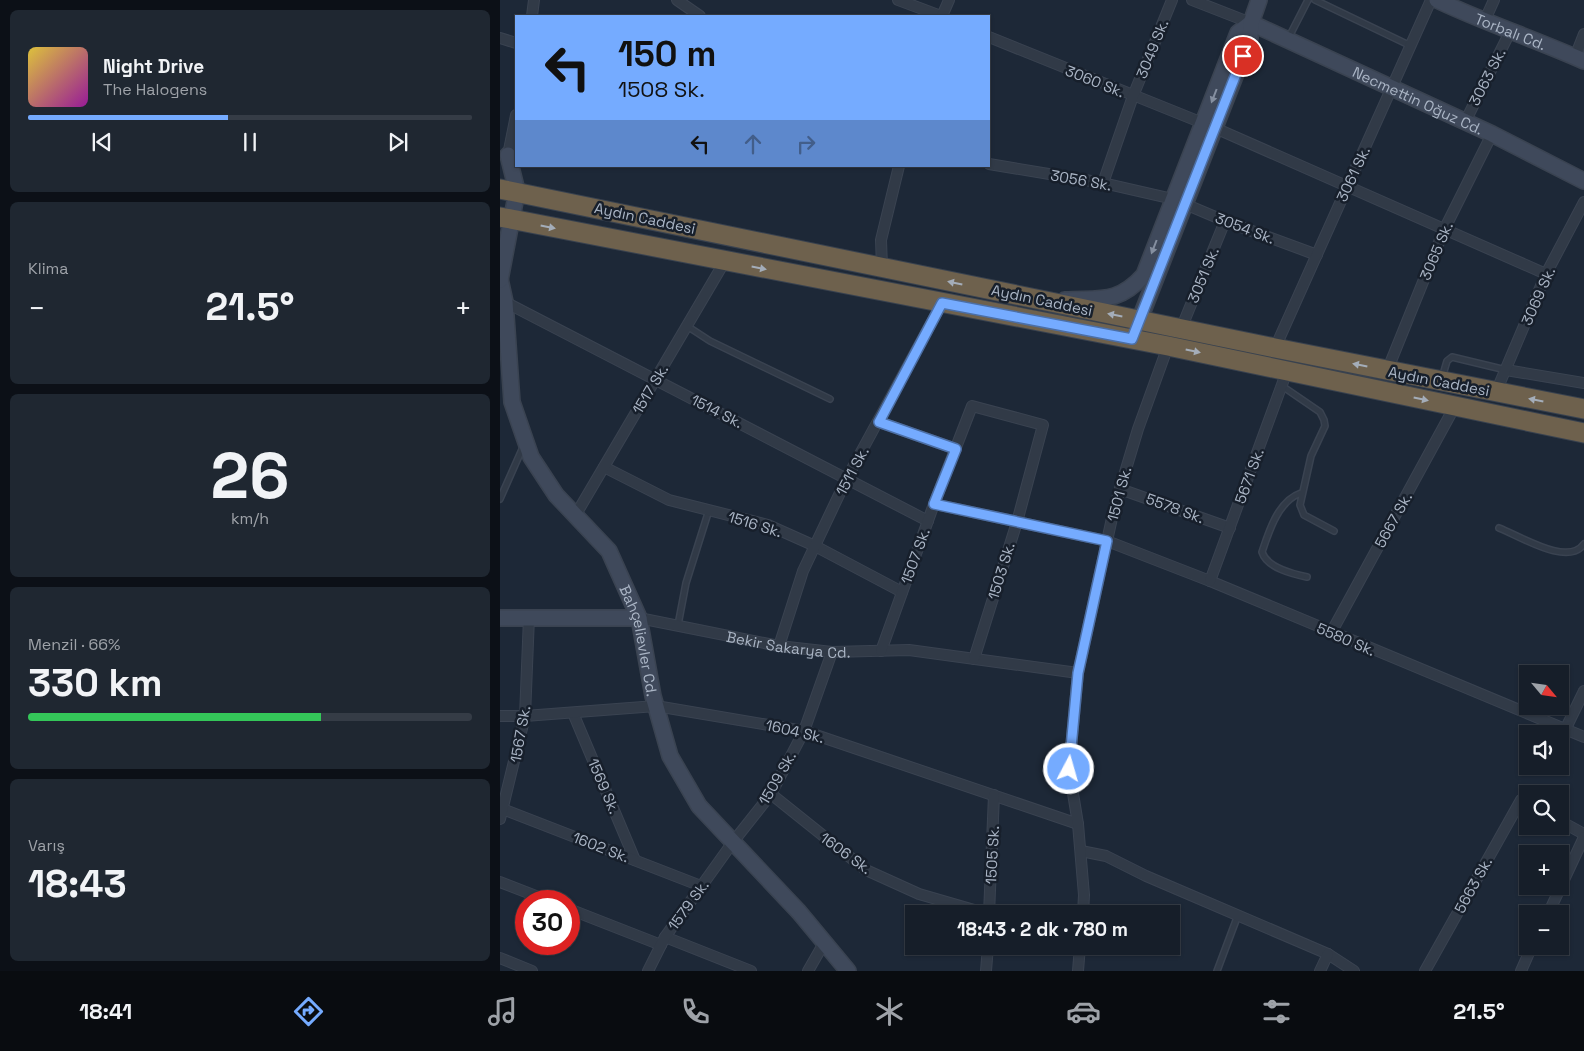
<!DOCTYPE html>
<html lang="tr">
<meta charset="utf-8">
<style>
:root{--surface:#161e29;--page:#1f2731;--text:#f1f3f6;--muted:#9ea2a8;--line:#353c46;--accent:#75abff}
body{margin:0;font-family:"Space Grotesk",sans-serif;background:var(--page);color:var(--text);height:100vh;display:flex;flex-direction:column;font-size:19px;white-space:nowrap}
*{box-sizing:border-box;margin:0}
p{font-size:16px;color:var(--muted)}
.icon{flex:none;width:28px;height:28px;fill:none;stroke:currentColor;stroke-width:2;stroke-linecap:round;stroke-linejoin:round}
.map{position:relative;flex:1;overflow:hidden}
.sheet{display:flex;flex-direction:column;gap:10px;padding:10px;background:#0c1017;width:500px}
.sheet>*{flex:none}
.guide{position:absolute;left:15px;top:15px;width:475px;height:152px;border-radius:0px;box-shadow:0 1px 4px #0004,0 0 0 1px var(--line);background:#75abff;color:#111;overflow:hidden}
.needle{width:32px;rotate:119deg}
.controls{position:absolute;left:1019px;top:665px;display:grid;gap:10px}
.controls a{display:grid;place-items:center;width:50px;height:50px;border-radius:0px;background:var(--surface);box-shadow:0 1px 4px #0004,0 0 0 1px var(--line);font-size:25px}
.speed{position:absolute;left:15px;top:890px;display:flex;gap:10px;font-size:25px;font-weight:700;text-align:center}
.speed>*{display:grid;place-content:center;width:65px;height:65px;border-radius:50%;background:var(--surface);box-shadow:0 1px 4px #0004,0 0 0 1px var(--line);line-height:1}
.speed .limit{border:8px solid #d22;background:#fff;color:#111}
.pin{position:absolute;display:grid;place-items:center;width:42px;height:42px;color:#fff;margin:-21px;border:2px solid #fff;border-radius:50%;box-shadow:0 1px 5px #0007}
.me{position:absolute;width:55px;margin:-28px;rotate:6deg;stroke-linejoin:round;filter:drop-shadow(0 0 4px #0008)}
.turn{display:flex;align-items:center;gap:18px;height:105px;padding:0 20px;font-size:22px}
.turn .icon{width:65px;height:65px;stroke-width:2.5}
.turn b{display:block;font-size:35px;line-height:42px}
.lanes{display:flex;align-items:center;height:48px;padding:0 20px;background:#0003;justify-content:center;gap:25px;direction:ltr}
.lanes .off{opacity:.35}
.big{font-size:38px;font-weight:700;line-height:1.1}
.sheet .widget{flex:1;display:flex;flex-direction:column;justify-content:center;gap:8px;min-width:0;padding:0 18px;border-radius:8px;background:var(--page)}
.sheet .dial{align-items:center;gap:0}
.dial b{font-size:65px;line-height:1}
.song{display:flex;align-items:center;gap:15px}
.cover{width:60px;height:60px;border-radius:8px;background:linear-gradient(135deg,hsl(50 70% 55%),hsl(300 70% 35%))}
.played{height:5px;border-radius:2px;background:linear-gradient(90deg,var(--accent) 45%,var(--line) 45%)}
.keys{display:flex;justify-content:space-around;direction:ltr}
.heat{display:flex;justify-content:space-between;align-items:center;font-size:28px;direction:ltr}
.charge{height:8px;border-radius:4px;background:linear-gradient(90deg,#34c759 66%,var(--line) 0)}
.trip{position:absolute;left:405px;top:905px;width:275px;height:50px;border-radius:0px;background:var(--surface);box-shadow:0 1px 4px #0004,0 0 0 1px var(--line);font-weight:700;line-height:50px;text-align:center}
.dock{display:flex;height:80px;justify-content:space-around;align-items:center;background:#090c10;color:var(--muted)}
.dock .icon{width:35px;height:35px}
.dock .selected{color:var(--accent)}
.dock b{font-size:22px;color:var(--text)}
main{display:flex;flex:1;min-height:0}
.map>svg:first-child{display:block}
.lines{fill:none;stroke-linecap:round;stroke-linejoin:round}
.lane-casing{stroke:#3a4351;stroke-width:8}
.street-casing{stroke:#3a4351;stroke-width:12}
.secondary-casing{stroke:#3a4351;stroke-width:18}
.highway-casing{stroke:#39424f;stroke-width:21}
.lane{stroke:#313a47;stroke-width:5}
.street{stroke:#313a47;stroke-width:10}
.secondary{stroke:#3f495b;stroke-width:15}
.highway{stroke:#6e614d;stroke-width:19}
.oneway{fill:#858fa0}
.oneway2{fill:#a4adb9}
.route-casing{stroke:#4c6fa6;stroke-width:12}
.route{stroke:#75abff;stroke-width:9}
.labels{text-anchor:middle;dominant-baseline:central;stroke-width:5;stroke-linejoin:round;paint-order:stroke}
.street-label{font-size:15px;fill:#aab5c5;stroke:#171f2b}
</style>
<main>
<section class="sheet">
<div class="widget">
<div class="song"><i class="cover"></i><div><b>Night Drive</b><p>The Halogens</p></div></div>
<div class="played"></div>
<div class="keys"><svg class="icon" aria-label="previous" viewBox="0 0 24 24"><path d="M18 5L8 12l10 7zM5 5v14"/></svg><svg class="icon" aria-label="pause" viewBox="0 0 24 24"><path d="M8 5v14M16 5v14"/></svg><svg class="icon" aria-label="next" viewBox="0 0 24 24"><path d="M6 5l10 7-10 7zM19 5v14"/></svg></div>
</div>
<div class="widget"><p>Klima</p>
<div class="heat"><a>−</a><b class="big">21.5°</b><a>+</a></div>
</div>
<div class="widget dial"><b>26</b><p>km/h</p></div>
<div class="widget"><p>Menzil · 66%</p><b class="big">330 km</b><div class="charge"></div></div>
<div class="widget"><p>Varış</p><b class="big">18:43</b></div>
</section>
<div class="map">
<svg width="1084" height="971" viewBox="0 0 1084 971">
<rect width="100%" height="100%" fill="#1d2837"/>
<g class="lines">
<g class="lane-casing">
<path id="lane" d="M815,0L911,46
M789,37L808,0
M187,326L210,341L330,399
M942,378L947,361L952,357L1006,370
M782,386L820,412L824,420L825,426L811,456L800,505L804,515L834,531
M801,493C778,501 769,531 762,552C767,568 793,574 807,577
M0,499L23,447
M999,528C1020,536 1068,567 1084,544
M178,625L186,583L209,510
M717,971L738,915"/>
</g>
<g class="street-casing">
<g id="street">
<path d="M177,0L200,16"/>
<path d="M398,0L441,16"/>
<path d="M692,0L751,23"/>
<path d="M32,16L34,0"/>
<path d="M442,16L449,0"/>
<path d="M984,22L994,0"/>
<path d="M489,37L715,128L1046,274"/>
<path d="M0,38L16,43"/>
<path d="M1075,57L1084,34"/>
<path d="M965,122L1010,32"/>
<path d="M8,155L16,115"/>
<path d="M489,164L603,183L673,199L725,221L817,255"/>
<path d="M603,183L633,96L672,0"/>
<path d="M382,267L381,240L399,166"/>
<path d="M5,302L428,521"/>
<path d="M681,329L725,221"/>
<path d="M775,348L931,0"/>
<path d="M1006,370L1084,383"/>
<path d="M887,371L944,230L992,134"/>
<path d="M996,392L1046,274L1084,202"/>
<path d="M379,422L456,449"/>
<path d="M104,467L169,500L268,525L315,546L402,592"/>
<path d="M620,489L730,528"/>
<path d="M434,504L607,541L710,581L1084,737"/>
<path d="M75,516L225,261"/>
<path d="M710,581L787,371"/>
<path id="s1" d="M139,618L279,646L332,652L409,650L578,673"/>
<path d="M831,633L955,406"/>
<path d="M279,646L303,571L347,478L442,303"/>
<path d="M381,651L434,504L472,406L543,425L517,522L474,659"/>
<path d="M73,713L135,860"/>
<path d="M0,716H25L156,706L304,731L578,824"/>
<path d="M1065,730L1084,691"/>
<path d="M271,794L366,870L419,894L488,914"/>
<path d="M0,808L201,886"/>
<path d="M0,819L25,716L29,617"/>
<path d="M1060,821L1084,834"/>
<path d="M581,851L606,856L646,876L828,954L854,971"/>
<path d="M0,882L49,901"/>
<path d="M69,909L161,945"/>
<path d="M489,914L494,795"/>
<path d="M583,914L584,895L578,824L569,769L578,673L614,509L638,429L668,346"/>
<path d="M1048,914L1084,837"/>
<path d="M165,937L251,971"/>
<path d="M0,958L32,971"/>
<path d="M148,971L165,937L233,842L271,794L304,731L332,652"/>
<path d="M308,971L324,943"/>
<path d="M486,971L488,946"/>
<path d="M578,971L580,946"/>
<path d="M820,971L828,954"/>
<path d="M925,971L1021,800L1028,803"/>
<path d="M1021,971L1032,946"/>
</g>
</g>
<g class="secondary-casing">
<g id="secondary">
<path id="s2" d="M937,0C985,23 1035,39 1084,61"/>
<path id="s3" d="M751,23L992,134L1084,181"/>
<path id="s4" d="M0,279L5,302L12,402L31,457L56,495L109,551L139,618L153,696L170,756L199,806L299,912L348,971"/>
<path d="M0,280L17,191L8,155"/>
<path d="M565,300C600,298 618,304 644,275L738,33L751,23"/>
<path d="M632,339L750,38L751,23L759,0"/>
<path d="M0,618H139"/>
</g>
</g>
<g class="highway-casing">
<path id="highway" d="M0,189L775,348L1084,409
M0,217L668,346L1084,433"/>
</g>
<use href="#lane" class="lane"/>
<use href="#street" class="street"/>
<use href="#secondary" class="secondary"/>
<use href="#highway" class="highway"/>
</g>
<defs><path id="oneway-solid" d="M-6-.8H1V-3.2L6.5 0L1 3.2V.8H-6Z" transform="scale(1.25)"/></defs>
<g class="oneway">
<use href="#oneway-solid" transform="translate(714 96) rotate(111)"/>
<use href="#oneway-solid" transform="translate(654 247) rotate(111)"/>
</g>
<g class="oneway2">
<use href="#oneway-solid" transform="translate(48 227) rotate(11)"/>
<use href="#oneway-solid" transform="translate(259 268) rotate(11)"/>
<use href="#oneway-solid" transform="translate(455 283) rotate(-168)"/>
<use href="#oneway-solid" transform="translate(615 315) rotate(-169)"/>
<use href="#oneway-solid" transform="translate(693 351) rotate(12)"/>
<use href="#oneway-solid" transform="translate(860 365) rotate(-169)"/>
<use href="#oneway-solid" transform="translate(921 399) rotate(12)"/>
<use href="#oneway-solid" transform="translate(1036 400) rotate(-169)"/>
</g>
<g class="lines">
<g class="route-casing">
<path id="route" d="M569,769L578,673L607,541L434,504L456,449L379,422L442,303L632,339L743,56"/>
</g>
<use href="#route" class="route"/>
</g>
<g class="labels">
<g class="street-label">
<text stroke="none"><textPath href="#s2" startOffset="80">Torbalı Cd.</textPath></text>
<text transform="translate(652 49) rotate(-68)">3049 Sk.</text>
<text transform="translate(987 77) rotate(-63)">3063 Sk.</text>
<text transform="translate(595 81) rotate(22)">3060 Sk.</text>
<text stroke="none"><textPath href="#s3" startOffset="184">Necmettin Oğuz Cd.</textPath></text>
<text transform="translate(853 174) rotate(-65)">3061 Sk.</text>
<text transform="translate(581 180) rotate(10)">3056 Sk.</text>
<text transform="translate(145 218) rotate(12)">Aydın Caddesi</text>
<text transform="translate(745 228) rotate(21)">3054 Sk.</text>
<text transform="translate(936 251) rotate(-67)">3065 Sk.</text>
<text transform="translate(703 275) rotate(-68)">3051 Sk.</text>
<text transform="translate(1038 296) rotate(-66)">3069 Sk.</text>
<text transform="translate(542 300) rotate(12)">Aydın Caddesi</text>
<text transform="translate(939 381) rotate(11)">Aydın Caddesi</text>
<text transform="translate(150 389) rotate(-59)">1517 Sk.</text>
<text transform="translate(217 411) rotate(27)">1514 Sk.</text>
<text transform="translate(352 471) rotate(-62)">1511 Sk.</text>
<text transform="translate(749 476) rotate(-70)">5671 Sk.</text>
<text transform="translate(619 494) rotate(-75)">1501 Sk.</text>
<text transform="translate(675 508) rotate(20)">5578 Sk.</text>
<text transform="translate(893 520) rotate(-61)">5667 Sk.</text>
<text transform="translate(255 524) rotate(17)">1516 Sk.</text>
<text transform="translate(415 556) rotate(-70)">1507 Sk.</text>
<text transform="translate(501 571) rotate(-73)">1503 Sk.</text>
<text transform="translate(846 639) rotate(23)">5580 Sk.</text>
<text stroke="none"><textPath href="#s4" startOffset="400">Bahçelievler Cd.</textPath></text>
<text stroke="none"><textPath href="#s1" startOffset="152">Bekir Sakarya Cd.</textPath></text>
<text transform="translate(295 731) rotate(13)">1604 Sk.</text>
<text transform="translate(20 734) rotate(-80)">1567 Sk.</text>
<text transform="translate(277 778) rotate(-60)">1509 Sk.</text>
<text transform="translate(104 786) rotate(67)">1569 Sk.</text>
<text transform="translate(101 847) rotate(21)">1602 Sk.</text>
<text transform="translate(346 853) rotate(36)">1606 Sk.</text>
<text transform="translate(492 855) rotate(-87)">1505 Sk.</text>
<text transform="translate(973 885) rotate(-61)">5663 Sk.</text>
<text transform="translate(188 905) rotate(-54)">1579 Sk.</text>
</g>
</g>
</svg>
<div class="controls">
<a><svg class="needle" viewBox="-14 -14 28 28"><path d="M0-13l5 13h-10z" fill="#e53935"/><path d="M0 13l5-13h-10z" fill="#9ea2a8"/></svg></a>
<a><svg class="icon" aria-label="sound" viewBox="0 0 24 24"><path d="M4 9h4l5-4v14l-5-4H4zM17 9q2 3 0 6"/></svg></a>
<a><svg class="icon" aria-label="search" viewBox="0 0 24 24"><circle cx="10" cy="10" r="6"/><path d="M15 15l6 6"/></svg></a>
<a>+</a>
<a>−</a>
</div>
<div class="speed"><div class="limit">30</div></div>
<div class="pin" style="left:743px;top:56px;background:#d93025"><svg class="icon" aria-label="arrive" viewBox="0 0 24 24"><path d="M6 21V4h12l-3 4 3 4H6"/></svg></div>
<svg class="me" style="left:569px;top:769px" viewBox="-20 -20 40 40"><circle r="17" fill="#75abff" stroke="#fff" stroke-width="3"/><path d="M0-11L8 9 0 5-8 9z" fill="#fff"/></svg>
<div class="trip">18:43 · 2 dk · 780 m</div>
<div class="guide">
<div class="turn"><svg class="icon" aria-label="left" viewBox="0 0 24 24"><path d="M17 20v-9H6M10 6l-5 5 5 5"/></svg><div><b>150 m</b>1508 Sk.</div></div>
<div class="lanes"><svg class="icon" aria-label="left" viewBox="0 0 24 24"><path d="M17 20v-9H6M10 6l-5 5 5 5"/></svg><svg class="icon off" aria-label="ahead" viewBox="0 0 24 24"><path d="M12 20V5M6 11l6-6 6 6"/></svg><svg class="icon off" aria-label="right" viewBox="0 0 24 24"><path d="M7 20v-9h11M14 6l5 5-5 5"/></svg></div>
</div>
</div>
</main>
<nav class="dock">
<b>18:41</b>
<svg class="icon selected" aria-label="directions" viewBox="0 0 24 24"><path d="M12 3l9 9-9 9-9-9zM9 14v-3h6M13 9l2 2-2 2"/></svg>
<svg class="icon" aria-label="music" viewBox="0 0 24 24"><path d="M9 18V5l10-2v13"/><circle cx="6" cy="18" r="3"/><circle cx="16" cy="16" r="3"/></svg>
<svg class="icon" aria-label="phone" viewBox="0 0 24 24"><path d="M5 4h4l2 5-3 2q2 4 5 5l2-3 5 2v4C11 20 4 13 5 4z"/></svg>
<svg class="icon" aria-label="climate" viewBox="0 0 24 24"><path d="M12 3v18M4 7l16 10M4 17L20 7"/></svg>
<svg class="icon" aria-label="car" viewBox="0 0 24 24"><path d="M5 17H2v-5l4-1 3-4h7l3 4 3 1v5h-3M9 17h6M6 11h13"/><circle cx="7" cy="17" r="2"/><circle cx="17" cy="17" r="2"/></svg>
<svg class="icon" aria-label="filters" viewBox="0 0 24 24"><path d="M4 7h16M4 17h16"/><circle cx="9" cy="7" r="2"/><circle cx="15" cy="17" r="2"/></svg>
<b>21.5°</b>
</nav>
